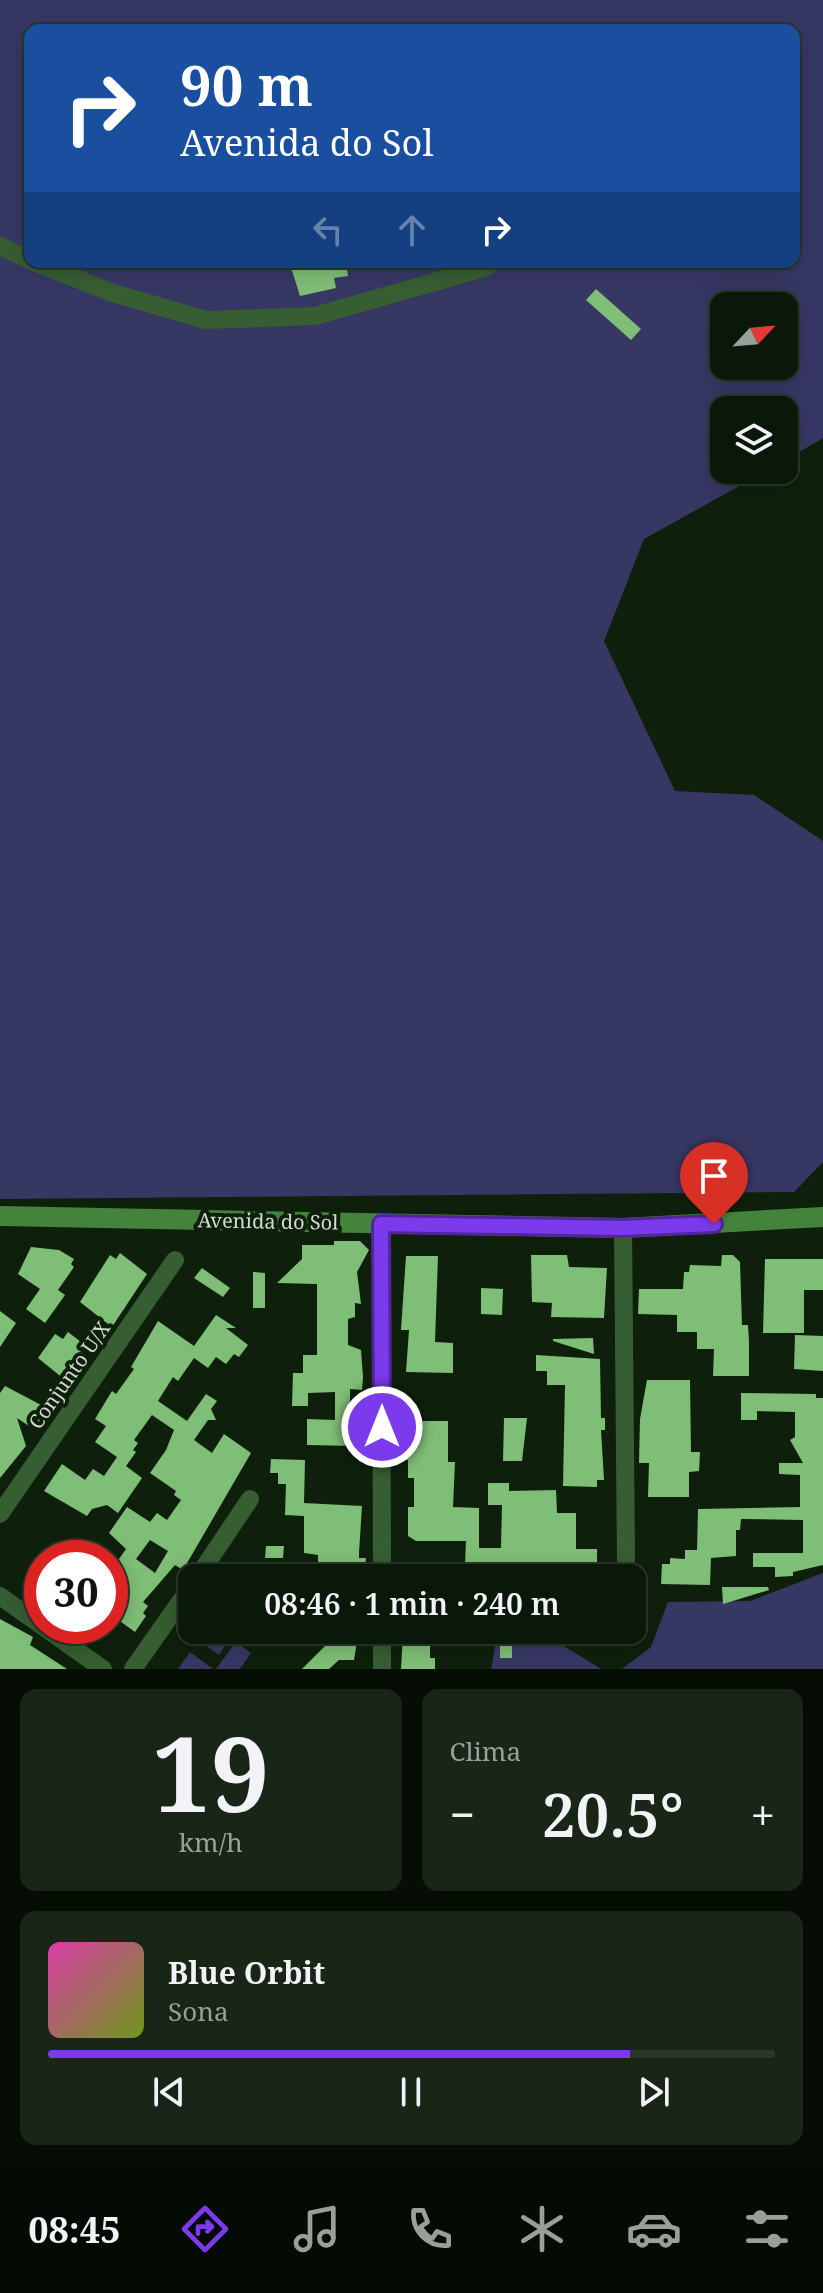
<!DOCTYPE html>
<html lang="pt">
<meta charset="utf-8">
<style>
:root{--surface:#0a1809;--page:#182517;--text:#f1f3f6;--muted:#99a09c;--line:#2a372a;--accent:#7c3aed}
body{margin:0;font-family:"Noto Serif",serif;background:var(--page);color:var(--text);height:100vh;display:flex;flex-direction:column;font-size:30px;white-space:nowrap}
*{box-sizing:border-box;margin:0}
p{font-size:26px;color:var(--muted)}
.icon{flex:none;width:44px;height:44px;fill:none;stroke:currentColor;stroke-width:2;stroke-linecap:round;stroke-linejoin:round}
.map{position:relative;height:1669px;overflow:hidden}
.sheet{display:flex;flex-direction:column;gap:20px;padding:20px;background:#060d05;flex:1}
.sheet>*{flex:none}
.top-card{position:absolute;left:24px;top:24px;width:776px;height:244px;border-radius:16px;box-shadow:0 4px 20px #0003,0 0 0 2px var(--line);background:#1a4fa0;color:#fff;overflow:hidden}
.needle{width:52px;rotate:64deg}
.controls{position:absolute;left:710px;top:292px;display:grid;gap:16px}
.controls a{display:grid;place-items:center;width:88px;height:88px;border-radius:16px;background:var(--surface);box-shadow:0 4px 20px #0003,0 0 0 2px var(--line);font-size:40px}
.speed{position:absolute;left:24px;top:1540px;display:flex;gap:16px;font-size:40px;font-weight:700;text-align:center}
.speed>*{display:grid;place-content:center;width:104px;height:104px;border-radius:50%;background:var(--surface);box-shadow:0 4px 20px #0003,0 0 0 2px var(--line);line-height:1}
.speed .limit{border:12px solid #d22;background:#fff;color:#111}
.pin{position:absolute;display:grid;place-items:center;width:68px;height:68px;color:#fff;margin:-82px -34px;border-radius:50% 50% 50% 0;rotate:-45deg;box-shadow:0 0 8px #0007}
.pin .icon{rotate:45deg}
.me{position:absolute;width:88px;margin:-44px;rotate:0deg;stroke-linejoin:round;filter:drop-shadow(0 0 6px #0008)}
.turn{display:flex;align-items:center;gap:28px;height:168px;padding:0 24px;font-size:36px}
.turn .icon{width:104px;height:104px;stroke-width:2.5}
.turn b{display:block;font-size:56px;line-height:68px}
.lanes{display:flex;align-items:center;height:76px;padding:0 24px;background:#0003;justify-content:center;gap:40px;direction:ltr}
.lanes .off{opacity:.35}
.big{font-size:60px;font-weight:600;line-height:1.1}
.sheet .tile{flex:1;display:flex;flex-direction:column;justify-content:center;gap:12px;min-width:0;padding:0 28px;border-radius:16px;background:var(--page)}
.sheet .dial{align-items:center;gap:0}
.dial b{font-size:104px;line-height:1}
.song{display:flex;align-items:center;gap:24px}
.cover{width:96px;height:96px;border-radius:12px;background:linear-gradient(135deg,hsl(320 70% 55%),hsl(80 70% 35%))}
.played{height:8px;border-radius:4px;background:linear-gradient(90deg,var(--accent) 80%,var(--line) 80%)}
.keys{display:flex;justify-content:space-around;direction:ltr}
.heat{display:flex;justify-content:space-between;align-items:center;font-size:44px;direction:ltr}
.sheet .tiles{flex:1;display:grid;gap:20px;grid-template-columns:1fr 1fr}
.tile:last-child{grid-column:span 2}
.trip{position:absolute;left:178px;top:1564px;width:468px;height:80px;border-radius:16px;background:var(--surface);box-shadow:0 4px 20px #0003,0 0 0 2px var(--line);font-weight:600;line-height:80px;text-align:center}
.tab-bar{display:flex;height:128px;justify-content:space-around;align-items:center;background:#040a04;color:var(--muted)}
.tab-bar .icon{width:56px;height:56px}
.tab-bar .active{color:var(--accent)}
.tab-bar b{font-size:36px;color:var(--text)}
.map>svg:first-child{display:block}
.green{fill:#373764;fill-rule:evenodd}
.building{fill:#7fbe76;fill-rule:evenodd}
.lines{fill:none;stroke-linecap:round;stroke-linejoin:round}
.street{stroke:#375d32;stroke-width:18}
.secondary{stroke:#44833c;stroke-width:20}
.route-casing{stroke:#51269a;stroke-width:20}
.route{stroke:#7c3aed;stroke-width:14}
.labels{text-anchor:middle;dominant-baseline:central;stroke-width:8;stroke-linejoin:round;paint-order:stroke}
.street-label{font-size:20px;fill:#d0dcce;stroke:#0e200c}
</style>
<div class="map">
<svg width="823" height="1669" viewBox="0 0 823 1669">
<rect width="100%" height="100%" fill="#0e200c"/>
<path class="green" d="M0,0H823V438L784,461V410H724V470H768L644,539L604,641L675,791L754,795L823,841V1162L794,1192L0,1199ZM30,30H794V262H30ZM724,306H784V366H724Z
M823,1573V1669H622L651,1647L668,1602L750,1601Z
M206,1630H236L219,1655L199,1641Z
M498,1630H538L601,1669H491Z
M236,1642L251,1653L240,1669H216Z
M190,1652L213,1669H178Z"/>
<path class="building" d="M299,262H346L348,276L334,278L336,288L300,296L290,264Z
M596,289L641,329L631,340L586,300Z
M334,1241H360L369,1250L357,1272L361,1304L355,1303V1317L348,1319V1345L361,1350L363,1377L362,1390L350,1389V1419L356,1420V1446L307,1445V1419L335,1420V1392L308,1393V1406H292L293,1373H303V1355H317V1284L277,1283L302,1259V1245H334Z
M31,1247L59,1250L74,1259L71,1264L74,1267L58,1290L65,1295L45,1323L26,1309L40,1289L18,1274Z
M120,1253L147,1274L112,1327L80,1302L110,1255L116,1259Z
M531,1255H567L569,1267L607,1268L604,1318L551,1317L552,1303L532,1302Z
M722,1255H733L740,1262L742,1325H748L749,1342V1376H713L714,1349H697V1332H677V1315L638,1314L639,1289H683L684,1272H689L690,1265L721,1266Z
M406,1256H438L435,1342L453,1343V1373L406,1372L409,1330H401Z
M765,1259H823V1290H804V1333H763Z
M202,1268L230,1288L223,1297L194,1278Z
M253,1272L265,1273V1308H253Z
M481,1288L503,1289L502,1315L481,1314Z
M0,1311L16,1323L0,1347Z
M216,1315L236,1328H226L248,1345L239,1357L234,1354L226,1364L216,1357L208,1368L194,1358L178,1381L173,1377L158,1401L187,1421L206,1394L217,1401L211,1409L216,1420H208L194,1440L212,1453L224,1434L251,1453L183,1570L175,1565L143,1602L148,1606L143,1613L146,1616L135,1632L110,1614V1572L126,1549L109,1533L127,1507L150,1522L157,1513L167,1520L181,1500L174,1495L176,1491L150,1473L166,1450L174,1430L152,1415L134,1440L138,1443L133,1450L136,1452L126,1466L142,1478L118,1513L107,1505L92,1509L87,1516L44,1491L62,1464L85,1480L93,1469L104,1476L117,1457L95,1442L106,1426L95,1419L112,1391L116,1394L134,1369L131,1367L158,1321L194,1346ZM150,1540L168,1551L155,1573L136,1559Z
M68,1332L81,1342L77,1349L89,1357L70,1384L38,1358L55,1334L63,1339Z
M795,1335L823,1336V1371L794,1369Z
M593,1338L594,1354L553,1341V1339Z
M536,1355L600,1359L601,1418H605V1430H601L604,1480H597V1487L563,1486L565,1385H547V1371H536Z
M647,1380H690L691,1452H700L699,1471L689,1472V1497H648L649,1463H639L640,1419Z
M5,1386L43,1406L41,1422L35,1430L17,1418L26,1446L0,1478V1393Z
M741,1393L816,1394V1398H823V1565L793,1572V1576L775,1577V1567H753V1553H803V1520L741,1519L740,1530H736V1556L711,1558L710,1585L661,1584L662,1564H670V1558L685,1559V1550H697L698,1509L800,1507V1475L779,1474V1463H803L790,1440L795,1437V1412L757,1411V1420H741Z
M411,1416L415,1421H448V1462H455L453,1507L479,1508V1548H501L502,1505H488V1483H509V1491L556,1490L557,1513H576V1549H597V1562H583V1573H556L552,1566H514V1573H501V1564H465L466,1541H416L408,1536V1507H414V1478H408V1460H401V1432L398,1428Z
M504,1418H527L522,1461H503Z
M271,1459L305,1460L304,1503L362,1506L359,1553V1558H366L364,1578H329V1565H318V1555L304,1553V1516L285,1515L286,1484H278V1473H270Z
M266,1546H284L283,1558H265Z
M722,1587H768L769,1590L723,1604Z
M0,1619L33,1637L30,1645L67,1669H0Z
M403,1634H415L414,1640H430V1658H435V1669H401Z
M336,1635H358L354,1660H339L329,1669H302Z
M500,1635H512V1658H500Z"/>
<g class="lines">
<path class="street" d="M0,246L30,260
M34,262L113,293L206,320L315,316L487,267
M381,1224L382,1578
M623,1228L626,1561
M0,1514L175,1260
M197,1578L250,1499
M0,1596L103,1669
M382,1630V1669
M133,1669L192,1585"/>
<path class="secondary" d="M0,1216L623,1228L823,1217"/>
</g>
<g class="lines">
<g class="route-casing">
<path id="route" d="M382,1427L381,1224L623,1228L714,1224"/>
</g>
<use href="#route" class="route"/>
</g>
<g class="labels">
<g class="street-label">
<text transform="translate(268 1221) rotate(1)">Avenida do Sol</text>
<text transform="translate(69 1375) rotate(-55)">Conjunto U/X</text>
</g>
</g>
</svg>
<div class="controls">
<a><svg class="needle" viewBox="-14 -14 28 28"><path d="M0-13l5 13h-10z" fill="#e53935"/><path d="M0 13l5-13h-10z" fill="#99a09c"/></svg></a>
<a><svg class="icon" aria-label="layers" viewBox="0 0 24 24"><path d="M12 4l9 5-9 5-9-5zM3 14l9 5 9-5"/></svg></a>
</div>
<div class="speed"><div class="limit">30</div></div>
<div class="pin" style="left:714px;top:1224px;background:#d93025"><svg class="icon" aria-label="arrive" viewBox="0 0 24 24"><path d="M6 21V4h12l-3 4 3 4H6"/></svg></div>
<svg class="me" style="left:382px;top:1427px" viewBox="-20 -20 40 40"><circle r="17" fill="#7c3aed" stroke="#fff" stroke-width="3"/><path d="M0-11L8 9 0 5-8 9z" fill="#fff"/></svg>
<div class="trip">08:46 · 1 min · 240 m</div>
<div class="top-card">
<div class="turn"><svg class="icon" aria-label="right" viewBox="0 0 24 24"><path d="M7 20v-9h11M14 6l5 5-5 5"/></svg><div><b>90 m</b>Avenida do Sol</div></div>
<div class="lanes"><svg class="icon off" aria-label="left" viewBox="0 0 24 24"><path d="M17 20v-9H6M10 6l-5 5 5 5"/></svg><svg class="icon off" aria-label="ahead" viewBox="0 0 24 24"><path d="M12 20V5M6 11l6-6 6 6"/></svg><svg class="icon" aria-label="right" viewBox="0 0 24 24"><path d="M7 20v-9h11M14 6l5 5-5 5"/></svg></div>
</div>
</div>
<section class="sheet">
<div class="tiles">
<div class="tile dial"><b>19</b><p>km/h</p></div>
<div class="tile"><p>Clima</p>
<div class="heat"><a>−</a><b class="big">20.5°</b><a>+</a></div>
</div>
<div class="tile">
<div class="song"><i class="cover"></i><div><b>Blue Orbit</b><p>Sona</p></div></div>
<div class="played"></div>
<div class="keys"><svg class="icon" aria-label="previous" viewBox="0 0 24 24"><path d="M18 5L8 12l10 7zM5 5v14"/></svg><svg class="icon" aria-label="pause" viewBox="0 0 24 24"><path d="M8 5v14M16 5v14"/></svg><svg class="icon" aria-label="next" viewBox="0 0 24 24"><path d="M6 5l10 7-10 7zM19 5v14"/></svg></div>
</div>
</div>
</section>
<nav class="tab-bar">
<b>08:45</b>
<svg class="icon active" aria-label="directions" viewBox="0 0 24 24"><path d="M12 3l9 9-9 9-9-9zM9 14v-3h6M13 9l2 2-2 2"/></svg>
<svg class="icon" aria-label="music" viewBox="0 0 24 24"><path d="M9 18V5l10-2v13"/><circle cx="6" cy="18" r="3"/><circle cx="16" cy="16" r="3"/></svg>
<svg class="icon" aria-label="phone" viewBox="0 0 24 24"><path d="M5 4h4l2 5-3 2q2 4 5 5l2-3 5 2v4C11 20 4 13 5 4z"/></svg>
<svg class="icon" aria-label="climate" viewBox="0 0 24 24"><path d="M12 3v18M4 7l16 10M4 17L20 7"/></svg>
<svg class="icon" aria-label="car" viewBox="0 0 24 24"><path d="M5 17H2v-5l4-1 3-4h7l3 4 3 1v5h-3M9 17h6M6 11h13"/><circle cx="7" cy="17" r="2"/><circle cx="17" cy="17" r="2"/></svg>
<svg class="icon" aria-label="filters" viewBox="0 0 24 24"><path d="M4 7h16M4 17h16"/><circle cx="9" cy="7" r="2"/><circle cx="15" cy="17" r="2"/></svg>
</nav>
